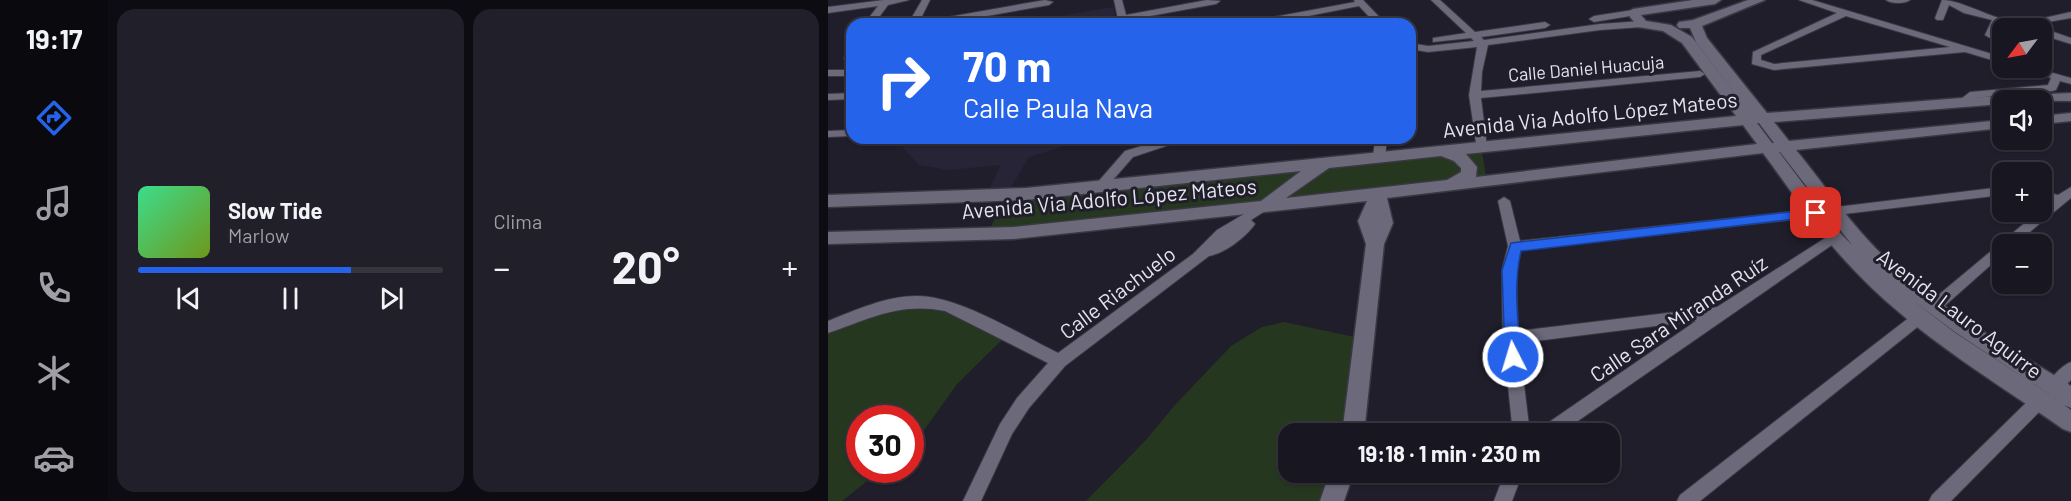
<!DOCTYPE html>
<html lang="es">
<meta charset="utf-8">
<style>
:root{--surface:#181620;--page:#211f29;--text:#f1f3f6;--muted:#9f9fa5;--line:#36353e;--accent:#2563eb}
body{margin:0;font-family:Barlow,sans-serif;background:var(--page);color:var(--text);height:100vh;display:flex;flex-direction:column;font-size:22px;white-space:nowrap}
*{box-sizing:border-box;margin:0}
p{font-size:20px;color:var(--muted)}
.icon{flex:none;width:33px;height:33px;fill:none;stroke:currentColor;stroke-width:2;stroke-linecap:round;stroke-linejoin:round}
.map{position:relative;flex:1;overflow:hidden}
.details{display:flex;flex-direction:column;gap:9px;padding:9px;background:#0d0c12;width:720px}
.details>*{flex:none}
.banner{position:absolute;left:18px;top:18px;width:570px;height:126px;border-radius:18px;box-shadow:0 2px 4px #0004,0 0 0 2px var(--line);background:#2563eb;color:#fff;overflow:hidden}
.needle{width:39px;rotate:238deg}
.tools{position:absolute;left:1164px;top:18px;display:grid;gap:12px}
.tools a{display:grid;place-items:center;width:60px;height:60px;border-radius:12px;background:var(--surface);box-shadow:0 2px 4px #0004,0 0 0 2px var(--line);font-size:30px}
.speed{position:absolute;left:18px;top:405px;display:flex;gap:12px;font-size:30px;font-weight:700;text-align:center}
.speed>*{display:grid;place-content:center;width:78px;height:78px;border-radius:50%;background:var(--surface);box-shadow:0 2px 4px #0004,0 0 0 2px var(--line);line-height:1}
.speed .limit{border:9px solid #d22;background:#fff;color:#111}
.pin{position:absolute;display:grid;place-items:center;width:51px;height:51px;color:#fff;margin:-26px;border-radius:12px;box-shadow:0 3px 9px #0006}
.me{position:absolute;width:66px;margin:-33px;rotate:355deg;stroke-linejoin:round;filter:drop-shadow(0 0 4px #0008)}
.turn{display:flex;align-items:center;gap:21px;height:126px;padding:0 18px;font-size:27px}
.turn .icon{width:78px;height:78px;stroke-width:2.5}
.turn b{display:block;font-size:42px;line-height:51px}
.big{font-size:45px;font-weight:700;line-height:1.1}
.details .card{flex:1;display:flex;flex-direction:column;justify-content:center;gap:9px;min-width:0;padding:0 21px;border-radius:18px;background:var(--page)}
.song{display:flex;align-items:center;gap:18px}
.cover{width:72px;height:72px;border-radius:9px;background:linear-gradient(135deg,hsl(150 70% 55%),hsl(80 70% 35%))}
.played{height:6px;border-radius:3px;background:linear-gradient(90deg,var(--accent) 70%,var(--line) 70%)}
.keys{display:flex;justify-content:space-around;direction:ltr}
.heat{display:flex;justify-content:space-between;align-items:center;font-size:33px;direction:ltr}
.details .tiles{flex:1;display:grid;gap:9px;grid-template-columns:repeat(2,1fr)}
.trip{position:absolute;left:450px;top:423px;width:342px;height:60px;border-radius:18px;background:var(--surface);box-shadow:0 2px 4px #0004,0 0 0 2px var(--line);font-weight:700;line-height:60px;text-align:center}
main{display:flex;flex:1;min-height:0}
.tabs{display:flex;flex-direction:column;width:108px;justify-content:space-around;align-items:center;background:#0a090d;color:var(--muted)}
.tabs .icon{width:42px;height:42px}
.tabs .selected{color:var(--accent)}
.tabs b{font-size:27px;color:var(--text)}
.map>svg:first-child{display:block}
.built{fill:#272437}
.green{fill:#263720}
.lines{fill:none;stroke-linecap:round;stroke-linejoin:round}
.street-casing{stroke:#3a3843;stroke-width:2}
.secondary-casing{stroke:#3a3843;stroke-width:3}
.street{fill:#6c6a7a;fill-rule:evenodd}
.secondary{fill:#6c6a7a;fill-rule:evenodd}
.route{fill:#2563eb;stroke:#184099;stroke-width:1.5}
.labels{text-anchor:middle;dominant-baseline:central;stroke-width:6;stroke-linejoin:round;paint-order:stroke}
.far-street-label{font-size:18px;fill:#e5e4ee;stroke:#201e2b}
.street-label{font-size:21px;fill:#e5e4ee;stroke:#201e2b}
</style>
<main>
<nav class="tabs">
<b>19:17</b>
<svg class="icon selected" aria-label="directions" viewBox="0 0 24 24"><path d="M12 3l9 9-9 9-9-9zM9 14v-3h6M13 9l2 2-2 2"/></svg>
<svg class="icon" aria-label="music" viewBox="0 0 24 24"><path d="M9 18V5l10-2v13"/><circle cx="6" cy="18" r="3"/><circle cx="16" cy="16" r="3"/></svg>
<svg class="icon" aria-label="phone" viewBox="0 0 24 24"><path d="M5 4h4l2 5-3 2q2 4 5 5l2-3 5 2v4C11 20 4 13 5 4z"/></svg>
<svg class="icon" aria-label="climate" viewBox="0 0 24 24"><path d="M12 3v18M4 7l16 10M4 17L20 7"/></svg>
<svg class="icon" aria-label="car" viewBox="0 0 24 24"><path d="M5 17H2v-5l4-1 3-4h7l3 4 3 1v5h-3M9 17h6M6 11h13"/><circle cx="7" cy="17" r="2"/><circle cx="17" cy="17" r="2"/></svg>
</nav>
<section class="details">
<div class="tiles">
<div class="card">
<div class="song"><i class="cover"></i><div><b>Slow Tide</b><p>Marlow</p></div></div>
<div class="played"></div>
<div class="keys"><svg class="icon" aria-label="previous" viewBox="0 0 24 24"><path d="M18 5L8 12l10 7zM5 5v14"/></svg><svg class="icon" aria-label="pause" viewBox="0 0 24 24"><path d="M8 5v14M16 5v14"/></svg><svg class="icon" aria-label="next" viewBox="0 0 24 24"><path d="M6 5l10 7-10 7zM19 5v14"/></svg></div>
</div>
<div class="card"><p>Clima</p>
<div class="heat"><a>−</a><b class="big">20°</b><a>+</a></div>
</div>
</div>
</section>
<div class="map">
<svg width="1243" height="501" viewBox="0 0 1243 501">
<rect width="100%" height="100%" fill="#201e2b"/>
<path class="built" d="M285,7L289,24H184Z
M70,138H262L201,157L179,194L158,195L173,165L121,170L91,165L76,149Z"/>
<path class="green" d="M653,147L659,181L159,235L178,195Z
M103,302L179,335L129,384L89,440L83,446L82,418H32V470H53L14,501H0V327Z
M456,322L536,339L525,433L460,434V472L514,473L504,501H258L318,440L346,406L403,346L434,327Z"/>
<g class="lines">
<g class="street-casing">
<path id="street" d="M56,0H81L60,5L46,24H36L50,6L0,13V7Z
M94,0H102L90,24H80Z
M217,0L225,2L221,5L113,24H93L98,21Z
M286,0H294L298,15L379,0L392,1L388,4L300,20L301,24H291Z
M526,0H535L558,24H548L531,6L439,24H420L425,21L527,2Z
M603,0H612L647,32L717,22L722,25L717,28L653,37L656,40L772,24L814,21L819,24L814,27L772,30L660,45L654,72L653,91L872,71L877,74L872,77L653,98L659,147L657,150H649L641,95L649,47L600,52L582,49V43L600,46L646,41L643,38L605,42V38L638,33Z
M971,0H984L1174,57V63L1137,52L946,70L924,64L925,52L1009,13ZM1018,16L1122,47L946,64L933,60V55Z
M1058,0H1082C1077,4 1063,4 1058,0Z
M1114,0C1136,0 1167,22 1191,21C1208,21 1227,15 1243,12V18L1203,25L1208,28H1195L1172,23L1167,35L1162,38L1157,35L1164,20L1136,13L1121,5L1115,20H1109L1107,18Z
M805,10L810,13L808,15L766,22L761,19L766,16Z
M1213,28L1217,29L1243,38V44L1224,38L1221,51L1214,53L1215,34Z
M24,44V63L16,59L19,47Z
M1193,68H1207L1243,78V84L1232,81L1228,90L1224,91L1145,98L1134,105L1129,102L1142,92L1220,85L1223,78Z
M0,70H24V76H0Z
M24,93V99L0,100V94Z
M24,130V136L0,137V131Z
M340,138H358L356,140L305,157L277,189H269L267,186L269,183L297,151Z
M547,138H559L557,158L551,162L545,158Z
M1174,187V195L1008,215L1002,211L1008,207Z
M1243,187V198L1187,244H1174V255L1112,310H1102L1100,306L1102,302L1210,212H1214V209L1222,202L1214,199V191L1230,195Z
M676,197L682,201L692,241L988,209L994,213L988,217L693,250L688,270L690,331L889,307L1002,235H1012L1014,238L731,434H709L711,429L868,321L691,343L702,434H685L675,338L674,292V270L680,246L670,201Z
M438,201L444,205L442,208L423,220L427,224C417,238 397,253 381,256L237,366L201,408L184,434L153,501H135L172,424L189,398L220,363L117,311C71,302 42,319 0,333V321C28,310 58,296 89,296C131,296 191,334 230,353L365,254L389,230Z
M1092,311L1097,313L1099,317L1097,321L872,501H849L852,495L1087,313Z
M1243,362V380C1236,387 1231,396 1220,392L1218,387C1222,378 1233,366 1243,362Z
M1212,393L1218,395L1220,400L1218,405L1123,501H1101L1104,495L1206,395Z
M677,472H695L684,501H666Z"/>
</g>
<g class="secondary-casing">
<path id="secondary" d="M865,0H893L887,4L813,15L818,21L843,25L864,37L923,115L868,42L862,28H851L849,25L851,22L865,20L920,0H937L874,26L879,38L939,113L1134,98L1243,93V101L1174,100V104L946,122L961,141L1174,120V128L968,150C992,179 1014,212 1039,239C1095,301 1174,342 1243,386V408L1236,405L1243,410V432L1235,429C1163,379 1085,333 1025,269C991,234 964,192 935,153L559,198L565,223L556,244L536,434H514L538,244L530,221L539,201L186,239L0,244V232L186,227L433,201L473,171L198,200L0,207V195L198,188L908,116L854,43L835,31L810,27L799,13L805,9ZM929,123H931L946,143H944ZM915,125L929,144L648,177L649,167L638,154ZM951,152H952L1024,245L1013,234ZM613,156L626,161L633,168V172L619,180L458,198L501,168ZM1083,299L1127,332L1228,399L1126,332Z
M1243,113V121L1214,124V116Z
M502,472H526L516,501H492Z"/>
</g>
<use href="#street" class="street"/>
<use href="#secondary" class="secondary"/>
</g>
<path class="route" d="M988,209L992,210L994,213L992,216L693,251C685,286 690,321 693,357L691,362L685,364L680,362L677,357L674,270L683,243Z"/>
<g class="labels">
<g class="far-street-label">
<text transform="translate(758 68) rotate(-5)">Calle Daniel Huacuja</text>
</g>
<g class="street-label">
<text transform="translate(762 114) rotate(-6)">Avenida Via Adolfo López Mateos</text>
<text transform="translate(281 198) rotate(-5)">Avenida Via Adolfo López Mateos</text>
<text transform="translate(289 292) rotate(-37)">Calle Riachuelo</text>
<text transform="translate(1132 313) rotate(37)">Avenida Lauro Aguirre</text>
<text transform="translate(850 318) rotate(-34)">Calle Sara Miranda Ruíz</text>
</g>
</g>
</svg>
<div class="tools">
<a><svg class="needle" viewBox="-14 -14 28 28"><path d="M0-13l5 13h-10z" fill="#e53935"/><path d="M0 13l5-13h-10z" fill="#9f9fa5"/></svg></a>
<a><svg class="icon" aria-label="sound" viewBox="0 0 24 24"><path d="M4 9h4l5-4v14l-5-4H4zM17 9q2 3 0 6"/></svg></a>
<a>+</a>
<a>−</a>
</div>
<div class="speed"><div class="limit">30</div></div>
<div class="pin" style="left:988px;top:213px;background:#d93025"><svg class="icon" aria-label="arrive" viewBox="0 0 24 24"><path d="M6 21V4h12l-3 4 3 4H6"/></svg></div>
<svg class="me" style="left:685px;top:357px" viewBox="-20 -20 40 40"><circle r="17" fill="#2563eb" stroke="#fff" stroke-width="3"/><path d="M0-11L8 9 0 5-8 9z" fill="#fff"/></svg>
<div class="trip">19:18 · 1 min · 230 m</div>
<div class="banner">
<div class="turn"><svg class="icon" aria-label="right" viewBox="0 0 24 24"><path d="M7 20v-9h11M14 6l5 5-5 5"/></svg><div><b>70 m</b>Calle Paula Nava</div></div>
</div>
</div>
</main>
